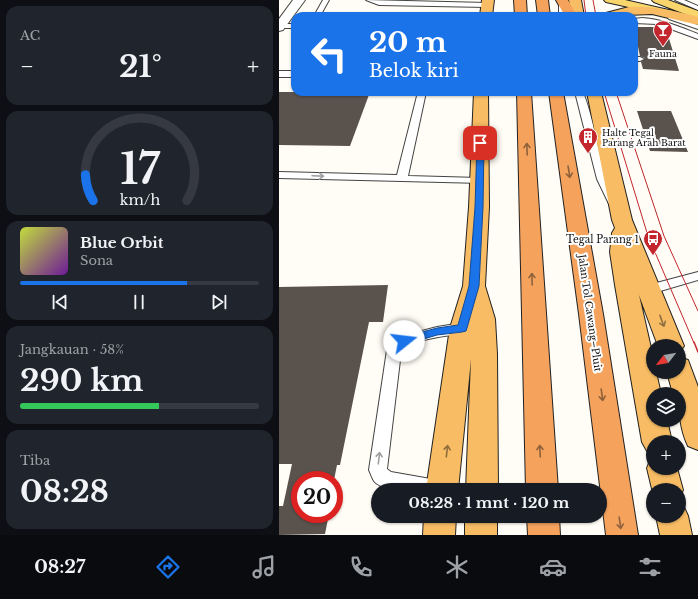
<!DOCTYPE html>
<html lang="id">
<meta charset="utf-8">
<style>
:root{--surface:#171b24;--page:#20242c;--text:#f1f3f6;--muted:#9ea1a6;--line:#363941;--accent:#1a73e8}
body{margin:0;font-family:"Libre Baskerville",serif;background:var(--page);color:var(--text);height:100vh;display:flex;flex-direction:column;font-size:15px;white-space:nowrap}
*{box-sizing:border-box;margin:0}
p{font-size:13px;color:var(--muted)}
.icon{flex:none;width:22px;height:22px;fill:none;stroke:currentColor;stroke-width:2;stroke-linecap:round;stroke-linejoin:round}
.map{position:relative;flex:1;overflow:hidden}
.side{display:flex;flex-direction:column;gap:6px;padding:6px;background:#0d0f14;width:279px}
.side>*{flex:none}
.top-card{position:absolute;left:12px;top:12px;width:347px;height:84px;border-radius:12px;box-shadow:0 1px 3px #0004;background:#1a73e8;color:#fff;overflow:hidden}
.needle{width:26px;rotate:239deg}
.tools{position:absolute;left:367px;top:339px;display:grid;gap:8px}
.tools a{display:grid;place-items:center;width:40px;height:40px;border-radius:50%;background:var(--surface);box-shadow:0 1px 3px #0004;font-size:20px}
.speed{position:absolute;left:12px;top:471px;display:flex;gap:8px;font-size:20px;font-weight:700;text-align:center}
.speed>*{display:grid;place-content:center;width:52px;height:52px;border-radius:50%;background:var(--surface);box-shadow:0 1px 3px #0004;line-height:1}
.speed .limit{border:6px solid #d22;background:#fff;color:#111}
.pin{position:absolute;display:grid;place-items:center;width:34px;height:34px;color:#fff;margin:-17px;border-radius:8px;box-shadow:0 2px 6px #0006}
.me{position:absolute;width:44px;margin:-22px;rotate:74deg;stroke-linejoin:round;filter:drop-shadow(0 0 3px #0008)}
.turn{display:flex;align-items:center;gap:14px;height:84px;padding:0 12px;font-size:18px}
.turn .icon{width:52px;height:52px;stroke-width:2.5}
.turn b{display:block;font-size:28px;line-height:34px}
.big{font-size:30px;font-weight:700;line-height:1.1}
.side .tile{flex:1;display:flex;flex-direction:column;justify-content:center;gap:6px;min-width:0;padding:0 14px;border-radius:12px;background:var(--page)}
.side .dial{align-items:center;gap:0}
.dial svg{height:104px;overflow:visible;fill:none;stroke:var(--line);stroke-width:7;stroke-linecap:round;text-anchor:middle}
.dial text{fill:var(--text);stroke:none}
.song{display:flex;align-items:center;gap:12px}
.cover{width:48px;height:48px;border-radius:6px;background:linear-gradient(135deg,hsl(70 70% 55%),hsl(280 70% 35%))}
.played{height:4px;border-radius:2px;background:linear-gradient(90deg,var(--accent) 70%,var(--line) 70%)}
.keys{display:flex;justify-content:space-around;direction:ltr}
.heat{display:flex;justify-content:space-between;align-items:center;font-size:22px;direction:ltr}
.charge{height:6px;border-radius:3px;background:linear-gradient(90deg,#34c759 58%,var(--line) 0)}
.trip{position:absolute;left:92px;top:483px;width:236px;height:40px;border-radius:20px;background:var(--surface);box-shadow:0 1px 3px #0004;font-weight:700;line-height:40px;text-align:center}
.menu{display:flex;height:64px;justify-content:space-around;align-items:center;background:#090b0e;color:var(--muted)}
.menu .icon{width:28px;height:28px}
.menu .active{color:var(--accent)}
.menu b{font-size:18px;color:var(--text)}
main{display:flex;flex:1;min-height:0}
.map>svg:first-child{display:block}
.building{fill:#5a524d}
.lines{fill:none;stroke-linecap:round;stroke-linejoin:round}
.service-casing{stroke:#444;stroke-width:2}
.minor-casing{stroke:#444;stroke-width:2}
.primary-casing{stroke:#222;stroke-width:2}
.trunk-casing{stroke:#222;stroke-width:2}
.motorway-casing{stroke:#222;stroke-width:2}
.service{fill:#fff;fill-rule:evenodd}
.minor{fill:#fff;fill-rule:evenodd}
.primary{fill:#f9d66b;fill-rule:evenodd}
.trunk{fill:#f7bc64;fill-rule:evenodd}
.motorway{fill:#f5a25d;fill-rule:evenodd}
.tram-far1{stroke:#c4262e;stroke-width:1}
.tram{stroke:#c4262e;stroke-width:1.5}
.oneway{stroke:#8e613b}
.oneway2{stroke:#a0a0a0}
.oneway3{stroke:#906f3f}
.route{fill:#1a73e8;stroke:#114b97}
.labels{text-anchor:middle;dominant-baseline:central;stroke-width:4;stroke-linejoin:round;paint-order:stroke}
.far-poi-label{font-size:9px;fill:#111;stroke:#fff}
.poi-label{font-size:10px;fill:#111;stroke:#fff;text-anchor:end}
.street-label{font-size:10px;fill:#111;stroke:#fff}
</style>
<main>
<section class="side">
<div class="tile"><p>AC</p>
<div class="heat"><a>−</a><b class="big">21°</b><a>+</a></div>
</div>
<div class="tile dial"><svg viewBox="0 0 100 80">
<path d="M14 69A42 42 0 1 1 86 69"/>
<path d="M14 69A42 42 0 0 1 8 49" stroke="#1a73e8"/>
<text x="50" y="56" font-size="32" font-weight="700">17</text>
<text x="50" y="72" font-size="11">km/h</text>
</svg></div>
<div class="tile">
<div class="song"><i class="cover"></i><div><b>Blue Orbit</b><p>Sona</p></div></div>
<div class="played"></div>
<div class="keys"><svg class="icon" aria-label="previous" viewBox="0 0 24 24"><path d="M18 5L8 12l10 7zM5 5v14"/></svg><svg class="icon" aria-label="pause" viewBox="0 0 24 24"><path d="M8 5v14M16 5v14"/></svg><svg class="icon" aria-label="next" viewBox="0 0 24 24"><path d="M6 5l10 7-10 7zM19 5v14"/></svg></div>
</div>
<div class="tile"><p>Jangkauan · 58%</p><b class="big">290 km</b><div class="charge"></div></div>
<div class="tile"><p>Tiba</p><b class="big">08:28</b></div>
</section>
<div class="map">
<svg width="419" height="535" viewBox="0 0 419 535">
<rect width="100%" height="100%" fill="#fffdf5"/>
<path class="building" d="M355,27H382L387,29L400,71L364,69L362,62L366,58L361,56Z
M0,92H91L71,146L0,145Z
M358,111H392L409,152L371,151Z
M109,285L104,322H90L61,465H58L55,480H21V514H50L46,534L0,535V506H4L13,464H0V287Z"/>
<g class="lines">
<g class="service-casing">
<path id="service" d="M44,0H50L41,16H35Z
M87,0L208,3L211,5L208,7L100,5Z
M280,0H286V16H280Z
M396,0H405L419,6V10Z
M392,16L419,25V29L390,19L389,18Z
M363,18C383,19 401,27 419,34V39L378,24L355,23V19Z
M0,24H16V28H0Z
M355,57H361L365,59L361,61H355Z
M0,71H16V77H0Z
M139,92H147L129,176L200,178L205,181L204,183L0,178V172L118,175Z
M296,92H304C315,120 318,150 328,179C332,188 336,196 341,204L339,206H331L318,179Z
M419,272V280L371,294L366,292L364,289L366,286Z
M183,323L188,324L190,328L188,332C170,337 135,337 122,352L108,469L112,472L163,481L169,484L172,490C155,490 106,495 95,481C93,478 92,474 90,470L108,350L116,339L120,337L158,327Z"/>
</g>
<g class="minor-casing">
<path id="minor" d="M14,0H26L4,30L0,31V19Z"/>
</g>
<g class="primary-casing">
<path id="primary" d="M325,0H346L394,11L396,13L394,15L390,16L327,2Z
M373,0H389L419,11V19L375,2Z"/>
</g>
<g class="trunk-casing">
<path id="trunk" d="M203,0H215L213,16H201Z
M290,0H302L305,16H293Z
M350,7C374,6 396,11 419,17V25L373,14L321,16L323,14Z
M195,92H209L210,207L206,286L216,319L218,354L219,490H187L192,359L179,490H147L171,328L184,286L190,207Z
M308,92H322L353,220L405,346L400,353V346H379L360,295L374,357V372H377L382,394H374V420H388L393,442H374V453L368,451L363,442L336,285L331,252L333,233L336,228L333,220Z
M400,357L409,360L419,387V450L409,446C401,429 400,413 400,394H394L388,372H400Z
M372,458H374V468H398L404,490L400,498V490H374V493L368,468Z
M400,503L404,505L409,516L413,535H381L377,516H400Z
M145,516H177L176,535H144Z
M186,516H218V535H186Z"/>
</g>
<g class="motorway-casing">
<path id="motorway" d="M235,0H247L248,16H236Z
M257,0H269L271,16H259Z
M277,0H289L298,16H286Z
M238,92H252L279,490H247Z
M270,92H284L324,314L359,535H327L300,314Z
M248,516H280L281,535H249Z"/>
</g>
<use href="#service" class="service"/>
<use href="#minor" class="minor"/>
<use href="#primary" class="primary"/>
<use href="#trunk" class="trunk"/>
<use href="#motorway" class="motorway"/>
<path class="tram-far1" d="M305,0L307,16
M314,0L317,16
M325,92L369,236L415,343
M337,92L385,236L419,311"/>
<path class="tram" d="M415,342L419,352"/>
</g>
<defs><path id="oneway-shaft" d="M-6 0H5M1.5-3L5.5 0L1.5 3" fill="none" stroke-width="1.6" stroke-linecap="round" stroke-linejoin="round"/></defs>
<g class="oneway">
<use href="#oneway-shaft" transform="translate(248 149) rotate(-92)"/>
<use href="#oneway-shaft" transform="translate(290 172) rotate(81)"/>
<use href="#oneway-shaft" transform="translate(253 279) rotate(-92)"/>
<use href="#oneway-shaft" transform="translate(323 395) rotate(82)"/>
<use href="#oneway-shaft" transform="translate(261 451) rotate(-93)"/>
<use href="#oneway-shaft" transform="translate(341 523) rotate(82)"/>
</g>
<g class="oneway2">
<use href="#oneway-shaft" transform="translate(39 176) rotate(2)"/>
<use href="#oneway-shaft" transform="translate(100 458) rotate(-83)"/>
</g>
<g class="oneway3">
<use href="#oneway-shaft" transform="translate(383 321) rotate(70)"/>
<use href="#oneway-shaft" transform="translate(168 451) rotate(-83)"/>
</g>
<path class="route" d="M201,141L205,143L204,207L200,286L188,328L187,331L183,332L158,335L125,345L121,344L120,341L121,338L158,328L179,325L190,286L196,207L198,143Z"/>
<defs>
<g id="bar-pin" transform="scale(1)"><path d="M0 17L-7.5 6A9.5 9.5 0 1 1 7.5 6Z" fill="#c4262e" stroke="#fff"/><path d="M-6-5H6L.8 .8V4.5H3.5V6h-7V4.5H-.8V.8Z" fill="#fff"/></g>
<g id="building-pin" transform="scale(1)"><path d="M0 17L-7.5 6A9.5 9.5 0 1 1 7.5 6Z" fill="#c4262e" stroke="#fff"/><path d="M-4-6H4V6H1V3H-1V6H-4ZM-2.5-4.3h1.7v1.8h-1.7ZM.8-4.3h1.7v1.8H.8ZM-2.5-1h1.7V.8h-1.7ZM.8-1h1.7V.8H.8Z" fill="#fff"/></g>
<g id="bus-pin" transform="scale(1)"><path d="M0 17L-7.5 6A9.5 9.5 0 1 1 7.5 6Z" fill="#c4262e" stroke="#fff"/><path d="M-5-6H5V4H4V6H2V4H-2V6H-4V4H-5ZM-3.5-4V0h7V-4ZM-3.5 1.2v1.5H-2V1.2ZM2 1.2v1.5H3.5V1.2Z" fill="#fff"/></g>
</defs>
<g fill-rule="evenodd">
<use href="#bar-pin" x="384" y="30"/>
<use href="#building-pin" x="309" y="137"/>
<use href="#bus-pin" x="374" y="239"/>
</g>
<g class="labels">
<g class="far-poi-label">
<text x="384" y="53">Fauna</text>
<text x="323" y="132" text-anchor="start">Halte Tegal<tspan x="323" dy="10">Parang Arah Barat</tspan></text>
</g>
<g class="poi-label">
<text x="360" y="239">Tegal Parang 1</text>
</g>
<g class="street-label">
<text transform="translate(311 313) rotate(82)">Jalan Tol Cawang–Pluit</text>
</g>
</g>
</svg>
<div class="tools">
<a><svg class="needle" viewBox="-14 -14 28 28"><path d="M0-13l5 13h-10z" fill="#e53935"/><path d="M0 13l5-13h-10z" fill="#9ea1a6"/></svg></a>
<a><svg class="icon" aria-label="layers" viewBox="0 0 24 24"><path d="M12 4l9 5-9 5-9-5zM3 14l9 5 9-5"/></svg></a>
<a>+</a>
<a>−</a>
</div>
<div class="speed"><div class="limit">20</div></div>
<div class="pin" style="left:201px;top:143px;background:#d93025"><svg class="icon" aria-label="arrive" viewBox="0 0 24 24"><path d="M6 21V4h12l-3 4 3 4H6"/></svg></div>
<svg class="me" style="left:125px;top:341px" viewBox="-20 -20 40 40"><circle r="19" fill="#fff"/><path d="M0-13L10 11 0 6-10 11z" fill="#1a73e8"/></svg>
<div class="trip">08:28 · 1 mnt · 120 m</div>
<div class="top-card">
<div class="turn"><svg class="icon" aria-label="left" viewBox="0 0 24 24"><path d="M17 20v-9H6M10 6l-5 5 5 5"/></svg><div><b>20 m</b>Belok kiri</div></div>
</div>
</div>
</main>
<nav class="menu">
<b>08:27</b>
<svg class="icon active" aria-label="directions" viewBox="0 0 24 24"><path d="M12 3l9 9-9 9-9-9zM9 14v-3h6M13 9l2 2-2 2"/></svg>
<svg class="icon" aria-label="music" viewBox="0 0 24 24"><path d="M9 18V5l10-2v13"/><circle cx="6" cy="18" r="3"/><circle cx="16" cy="16" r="3"/></svg>
<svg class="icon" aria-label="phone" viewBox="0 0 24 24"><path d="M5 4h4l2 5-3 2q2 4 5 5l2-3 5 2v4C11 20 4 13 5 4z"/></svg>
<svg class="icon" aria-label="climate" viewBox="0 0 24 24"><path d="M12 3v18M4 7l16 10M4 17L20 7"/></svg>
<svg class="icon" aria-label="car" viewBox="0 0 24 24"><path d="M5 17H2v-5l4-1 3-4h7l3 4 3 1v5h-3M9 17h6M6 11h13"/><circle cx="7" cy="17" r="2"/><circle cx="17" cy="17" r="2"/></svg>
<svg class="icon" aria-label="filters" viewBox="0 0 24 24"><path d="M4 7h16M4 17h16"/><circle cx="9" cy="7" r="2"/><circle cx="15" cy="17" r="2"/></svg>
</nav>
